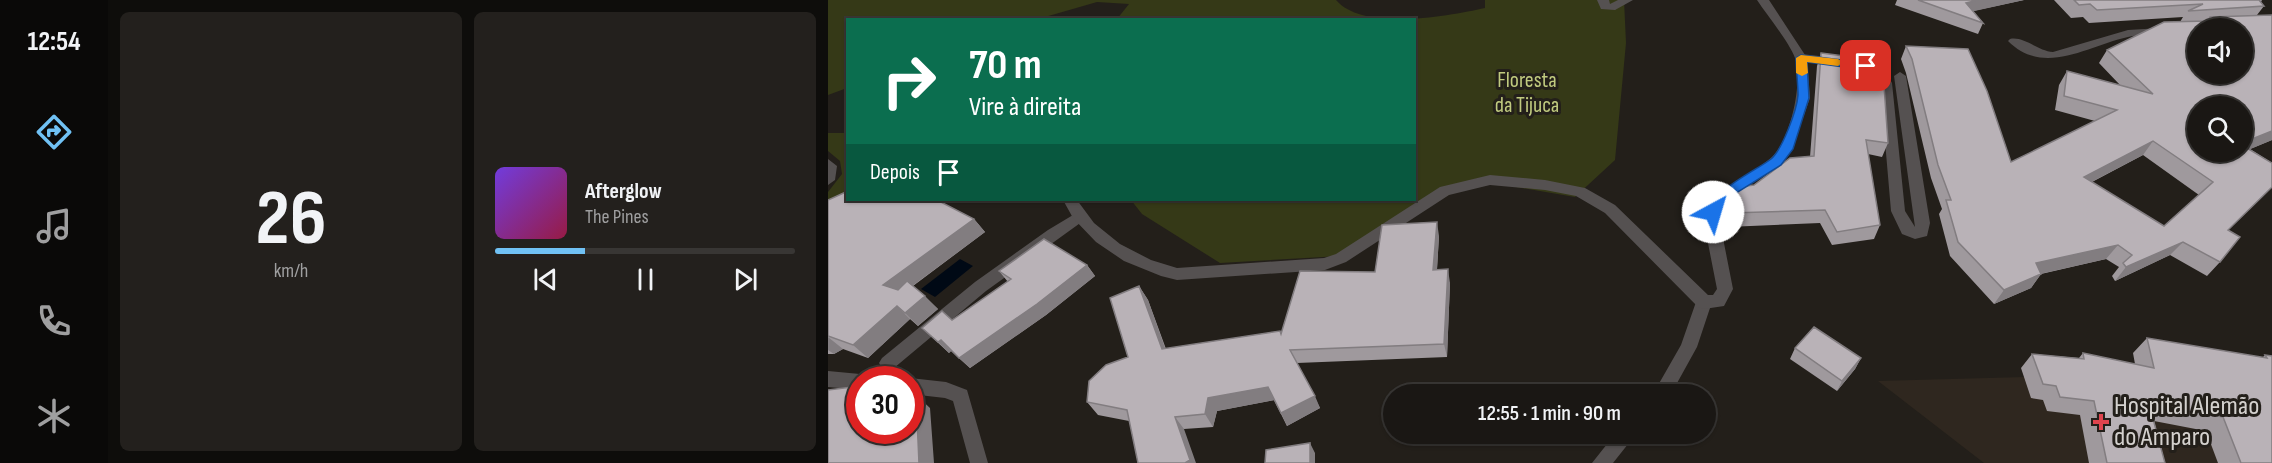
<!DOCTYPE html>
<html lang="pt">
<meta charset="utf-8">
<style>
:root{--surface:#1a1714;--page:#23201d;--text:#f1f3f6;--muted:#9f9fa0;--line:#383634;--accent:#70c1f4}
body{margin:0;font-family:"Sofia Sans Condensed",sans-serif;background:var(--page);color:var(--text);height:100vh;display:flex;flex-direction:column;font-size:22px;white-space:nowrap}
*{box-sizing:border-box;margin:0}
p{font-size:20px;color:var(--muted)}
.icon{flex:none;width:33px;height:33px;fill:none;stroke:currentColor;stroke-width:2;stroke-linecap:round;stroke-linejoin:round}
.map{position:relative;flex:1;overflow:hidden}
.details{display:flex;flex-direction:column;gap:12px;padding:12px;background:#0e0d0b;width:720px}
.details>*{flex:none}
.banner{position:absolute;left:18px;top:18px;width:570px;height:183px;border-radius:0px;box-shadow:0 2px 4px #0004,0 0 0 2px var(--line);background:#0b6e4f;color:#fff;overflow:hidden}
.tools{position:absolute;left:1359px;top:18px;display:grid;gap:12px}
.tools a{display:grid;place-items:center;width:66px;height:66px;border-radius:50%;background:var(--surface);box-shadow:0 2px 4px #0004,0 0 0 2px var(--line);font-size:30px}
.speed{position:absolute;left:18px;top:366px;display:flex;gap:12px;font-size:30px;font-weight:700;text-align:center}
.speed>*{display:grid;place-content:center;width:78px;height:78px;border-radius:50%;background:var(--surface);box-shadow:0 2px 4px #0004,0 0 0 2px var(--line);line-height:1}
.speed .limit{border:9px solid #d22;background:#fff;color:#111}
.pin{position:absolute;display:grid;place-items:center;width:51px;height:51px;color:#fff;margin:-26px;border-radius:12px;box-shadow:0 3px 9px #0006}
.me{position:absolute;width:66px;margin:-33px;rotate:39deg;stroke-linejoin:round;filter:drop-shadow(0 0 4px #0008)}
.turn{display:flex;align-items:center;gap:21px;height:126px;padding:0 24px;font-size:27px}
.turn .icon{width:78px;height:78px;stroke-width:2.5}
.turn b{display:block;font-size:42px;line-height:51px}
.then{display:flex;align-items:center;height:57px;padding:0 24px;background:#0003;gap:12px;font-size:22px}
.details .widget{flex:1;display:flex;flex-direction:column;justify-content:center;gap:9px;min-width:0;padding:0 21px;border-radius:9px;background:var(--page)}
.details .dial{align-items:center;gap:0}
.dial b{font-size:78px;line-height:1}
.song{display:flex;align-items:center;gap:18px}
.cover{width:72px;height:72px;border-radius:9px;background:linear-gradient(135deg,hsl(260 70% 55%),hsl(340 70% 35%))}
.played{height:6px;border-radius:3px;background:linear-gradient(90deg,var(--accent) 30%,var(--line) 30%)}
.keys{display:flex;justify-content:space-around;direction:ltr}
.details .tiles{flex:1;display:grid;gap:12px;grid-template-columns:repeat(2,1fr)}
.trip{position:absolute;left:555px;top:384px;width:333px;height:60px;border-radius:30px;background:var(--surface);box-shadow:0 2px 4px #0004,0 0 0 2px var(--line);font-weight:600;line-height:60px;text-align:center}
main{display:flex;flex:1;min-height:0}
.tabs{display:flex;flex-direction:column;width:108px;justify-content:space-around;align-items:center;background:#0a0908;color:var(--muted)}
.tabs .icon{width:42px;height:42px}
.tabs .on{color:var(--accent)}
.tabs b{font-size:27px;color:var(--text)}
.map>svg:first-child{display:block}
.built{fill:#2f271f}
.green{fill:#353917}
.water{fill:#000915}
.lines{fill:none;stroke-linecap:round;stroke-linejoin:round}
.lane{fill:#555151;fill-rule:evenodd}
.street{fill:#555151;fill-rule:evenodd}
.wall{fill:#9f999d;fill-rule:evenodd}
.shaded-wall{fill:#827d80}
.building{fill:#b9b2b7;stroke:#827d80;stroke-width:1.5;fill-rule:evenodd}
.route{fill:#1a73e8;stroke:#114b97;stroke-width:1.5}
.slow{fill:#f59e0b}
.health-dot{fill:#e0444e;stroke:#231f1a;stroke-width:2}
.labels{text-anchor:middle;dominant-baseline:central;stroke-width:6;stroke-linejoin:round;paint-order:stroke}
.park-label{font-size:22px;fill:#c0ca7f;stroke:#231f1a}
.near-poi-label{font-size:27px;fill:#d4d1ce;stroke:#231f1a;text-anchor:start}
</style>
<main>
<nav class="tabs">
<b>12:54</b>
<svg class="icon on" aria-label="directions" viewBox="0 0 24 24"><path d="M12 3l9 9-9 9-9-9zM9 14v-3h6M13 9l2 2-2 2"/></svg>
<svg class="icon" aria-label="music" viewBox="0 0 24 24"><path d="M9 18V5l10-2v13"/><circle cx="6" cy="18" r="3"/><circle cx="16" cy="16" r="3"/></svg>
<svg class="icon" aria-label="phone" viewBox="0 0 24 24"><path d="M5 4h4l2 5-3 2q2 4 5 5l2-3 5 2v4C11 20 4 13 5 4z"/></svg>
<svg class="icon" aria-label="climate" viewBox="0 0 24 24"><path d="M12 3v18M4 7l16 10M4 17L20 7"/></svg>
</nav>
<section class="details">
<div class="tiles">
<div class="widget dial"><b>26</b><p>km/h</p></div>
<div class="widget">
<div class="song"><i class="cover"></i><div><b>Afterglow</b><p>The Pines</p></div></div>
<div class="played"></div>
<div class="keys"><svg class="icon" aria-label="previous" viewBox="0 0 24 24"><path d="M18 5L8 12l10 7zM5 5v14"/></svg><svg class="icon" aria-label="pause" viewBox="0 0 24 24"><path d="M8 5v14M16 5v14"/></svg><svg class="icon" aria-label="next" viewBox="0 0 24 24"><path d="M6 5l10 7-10 7zM19 5v14"/></svg></div>
</div>
</div>
</section>
<div class="map">
<svg width="1444" height="463" viewBox="0 0 1444 463">
<rect width="100%" height="100%" fill="#231f1a"/>
<path class="built" d="M1380,372L1444,463H1156L1050,381Z"/>
<path class="green" d="M0,0H508C535,32 621,16 657,8V0H796L798,43L787,160L747,197L647,180L513,256L392,263L314,214L303,200H586V20L289,19L301,4L269,2L210,19L20,20L19,88L0,95Z
M0,133H19V195L0,205V192L14,174L12,161L0,151Z"/>
<path class="water" d="M132,259L145,266L107,297L93,289Z"/>
<g class="lines">
<path class="lane" d="M1333,28L1337,29V33C1325,36 1312,34 1300,37C1259,46 1216,77 1180,41L1182,39C1196,36 1210,51 1225,52L1300,30Z
M973,54L1009,58L1015,62L1009,66L969,61V55Z
M1039,63L1059,74L1064,83L1077,211L1087,227L1066,76L1072,72L1078,76L1102,223L1099,236L1087,239L1074,234L1063,211L1052,83L1033,67Z
M0,159L9,166L7,180L0,185Z
M250,212L257,217L255,221L158,291L66,368L60,370L54,368L51,363L54,358L147,282L220,230Z
M876,295L882,297L884,302L869,347L843,394H825L853,345L868,302L870,297Z
M787,434H808L785,463H764Z"/>
<path class="street" d="M769,0H781L782,4L790,0H805L787,10L773,9Z
M929,0H941L979,58L982,98L963,152L953,164L909,193L892,213L894,233L905,289L896,306L876,309L870,307L777,213L748,196L717,190L662,185L621,195L518,262L497,270L349,280L333,276L296,261L268,242L245,218L235,200H249L266,223L292,244L323,260L349,268L496,258L508,254L612,187L662,175L717,180L757,188L787,205L880,295H885L889,289L878,233V212C896,181 920,178 944,157C963,139 975,82 967,58C961,42 939,15 929,0Z
M0,371L32,374L40,380H32V390L0,387Z
M82,378L118,382L139,390L160,463H142L125,401L117,398L82,394V380H79Z"/>
</g>
<path class="wall" d="M1069,0H1196L1145,11L1155,23L1150,34L1067,5Z
M1226,0H1434L1433,2L1436,6L1429,15H1444V140L1422,149L1444,163V187L1400,230L1392,262L1379,276L1342,255L1287,281L1284,276L1291,267L1278,259L1213,274L1203,288L1166,304L1122,256L1111,214L1114,209L1103,178L1078,73L1073,59L1078,46L1183,162L1267,121L1227,110L1231,85L1239,71L1292,85L1271,63L1279,50L1352,22L1355,17L1261,23L1255,17L1243,18ZM1315,155L1371,195L1336,226L1264,182Z
M993,53L1060,143L1054,157L1040,154L1052,225L1046,239L1004,245L992,223L899,227L902,213L926,185L982,157L989,66Z
M0,200L146,219L157,232L85,286L110,309L90,326L82,319L40,358L15,349L6,354H0Z
M611,236L609,270L622,283L619,357L469,363L492,408L459,426L446,400L389,411L385,427L356,429L301,421L270,415L259,402L300,357L311,286L320,300L338,349L453,334L547,272Z
M259,265L267,276L218,315L142,368L123,351L121,353L94,328L124,320L180,282L171,271Z
M1319,338L1434,358L1437,355L1444,356V463H1390L1378,431L1326,421L1337,463H1261L1252,415L1219,411L1215,400L1203,398L1193,368L1204,354L1251,358L1255,353L1307,364L1305,353Z
M967,348L1033,358L1027,369L1009,391L962,359Z"/>
<path class="shaded-wall" d="M1150,0H1196L1133,14L1138,3Z
M1444,131V140L1401,158L1414,152V143Z
M1325,141L1315,155L1246,191L1256,177Z
M146,219L157,232L68,298L55,285Z
M609,222L611,236L608,284L605,270Z
M1355,242L1342,255L1287,281L1298,267Z
M1290,245L1278,259L1198,277L1208,263Z
M259,265L267,276L218,315L142,368L131,358Z
M620,269L622,283L619,357L616,344Z
M1213,274L1203,288L1166,304L1176,290Z
M311,286L320,300L342,362L334,349Z
M97,296L110,309L90,326L77,313Z
M69,306L82,319L40,358L25,345Z
M0,337L15,349L6,354L0,350Z
M113,340L123,351L121,353L110,342Z
M1033,358L1027,369L1009,391L1014,381Z
M440,387L447,400L389,411L385,427L377,414L380,398Z
M88,395L102,408L106,463H91Z
M487,396L492,408L459,426L453,413Z
M347,417L356,429L368,463H357Z
M482,443L487,453V463H482Z"/>
<path class="building" d="M1090,0H1150L1138,3L1155,23Z
M1246,0H1432H1431L1436,6L1360,11L1375,4L1269,10L1262,4L1251,5Z
M1444,15V131L1414,143V106H1370V152H1414V145L1444,163V187L1400,230L1412,237L1392,262L1355,242L1298,267L1295,263L1304,255L1290,245L1208,263L1213,274L1176,290L1130,242L1118,200H1123L1110,165L1084,59L1078,46L1140,49L1159,91L1183,162L1289,110L1236,96L1239,71L1325,94L1279,50L1336,22L1380,21L1382,17ZM1370,28H1414V74H1370ZM1325,141L1385,182L1336,226L1256,177Z
M993,53L1040,59L1055,71L1060,143L1038,140L1052,225L1009,232L997,210L902,213L911,187L926,185L962,158L986,156Z
M20,191V200H109L146,219L55,285L70,290L79,281L97,296L77,313L69,306L25,345L0,336V200Z
M609,222L605,270L620,269L616,344L462,350L487,396L453,413L440,387L380,398L377,414L347,417L362,460L357,463H310L299,410L259,402L261,381L278,365L300,357L282,298L311,286L334,349L452,331L453,334L472,271L547,272L554,225Z
M216,239L259,265L209,304L131,358L113,340L110,342L94,328L114,311L124,320L183,279L171,271Z
M986,327L1033,358L1014,381L967,348Z
M1319,338L1439,358L1437,355L1444,356V463H1413L1395,417L1321,404L1337,463H1279L1266,401L1232,397L1228,386L1215,384L1204,354L1256,359L1255,353L1326,368Z
M32,386V430H82V394L88,395L91,463H0V390Z
M482,443V463H437L438,450Z"/>
<path class="route" d="M973,55L1038,63L1044,66L1038,70L979,62L981,98L965,149L953,165L908,193L890,216H881C873,196 931,169 943,159C954,150 969,110 970,95C970,83 968,70 968,58Z"/>
<path class="slow" d="M973,55L1010,59L1015,62L1010,66L979,62L980,73L974,76L968,73V58Z"/>
<path class="health-dot" d="M1270 413h6v6h6v6h-6v6h-6v-6h-6v-6h6z"/>
<g class="labels">
<g class="park-label">
<text x="699" y="80">Floresta<tspan x="699" dy="25">da Tijuca</tspan></text>
</g>
<g class="near-poi-label">
<text x="1286" y="406">Hospital Alemão<tspan x="1286" dy="31">do Amparo</tspan></text>
</g>
</g>
</svg>
<div class="tools">
<a><svg class="icon" aria-label="sound" viewBox="0 0 24 24"><path d="M4 9h4l5-4v14l-5-4H4zM17 9q2 3 0 6"/></svg></a>
<a><svg class="icon" aria-label="search" viewBox="0 0 24 24"><circle cx="10" cy="10" r="6"/><path d="M15 15l6 6"/></svg></a>
</div>
<div class="speed"><div class="limit">30</div></div>
<div class="pin" style="left:1038px;top:66px;background:#d93025"><svg class="icon" aria-label="arrive" viewBox="0 0 24 24"><path d="M6 21V4h12l-3 4 3 4H6"/></svg></div>
<svg class="me" style="left:885px;top:212px" viewBox="-20 -20 40 40"><circle r="19" fill="#fff"/><path d="M0-13L10 11 0 6-10 11z" fill="#1a73e8"/></svg>
<div class="trip">12:55 · 1 min · 90 m</div>
<div class="banner">
<div class="turn"><svg class="icon" aria-label="right" viewBox="0 0 24 24"><path d="M7 20v-9h11M14 6l5 5-5 5"/></svg><div><b>70 m</b>Vire à direita</div></div>
<div class="then">Depois<svg class="icon" aria-label="arrive" viewBox="0 0 24 24"><path d="M6 21V4h12l-3 4 3 4H6"/></svg></div>
</div>
</div>
</main>
